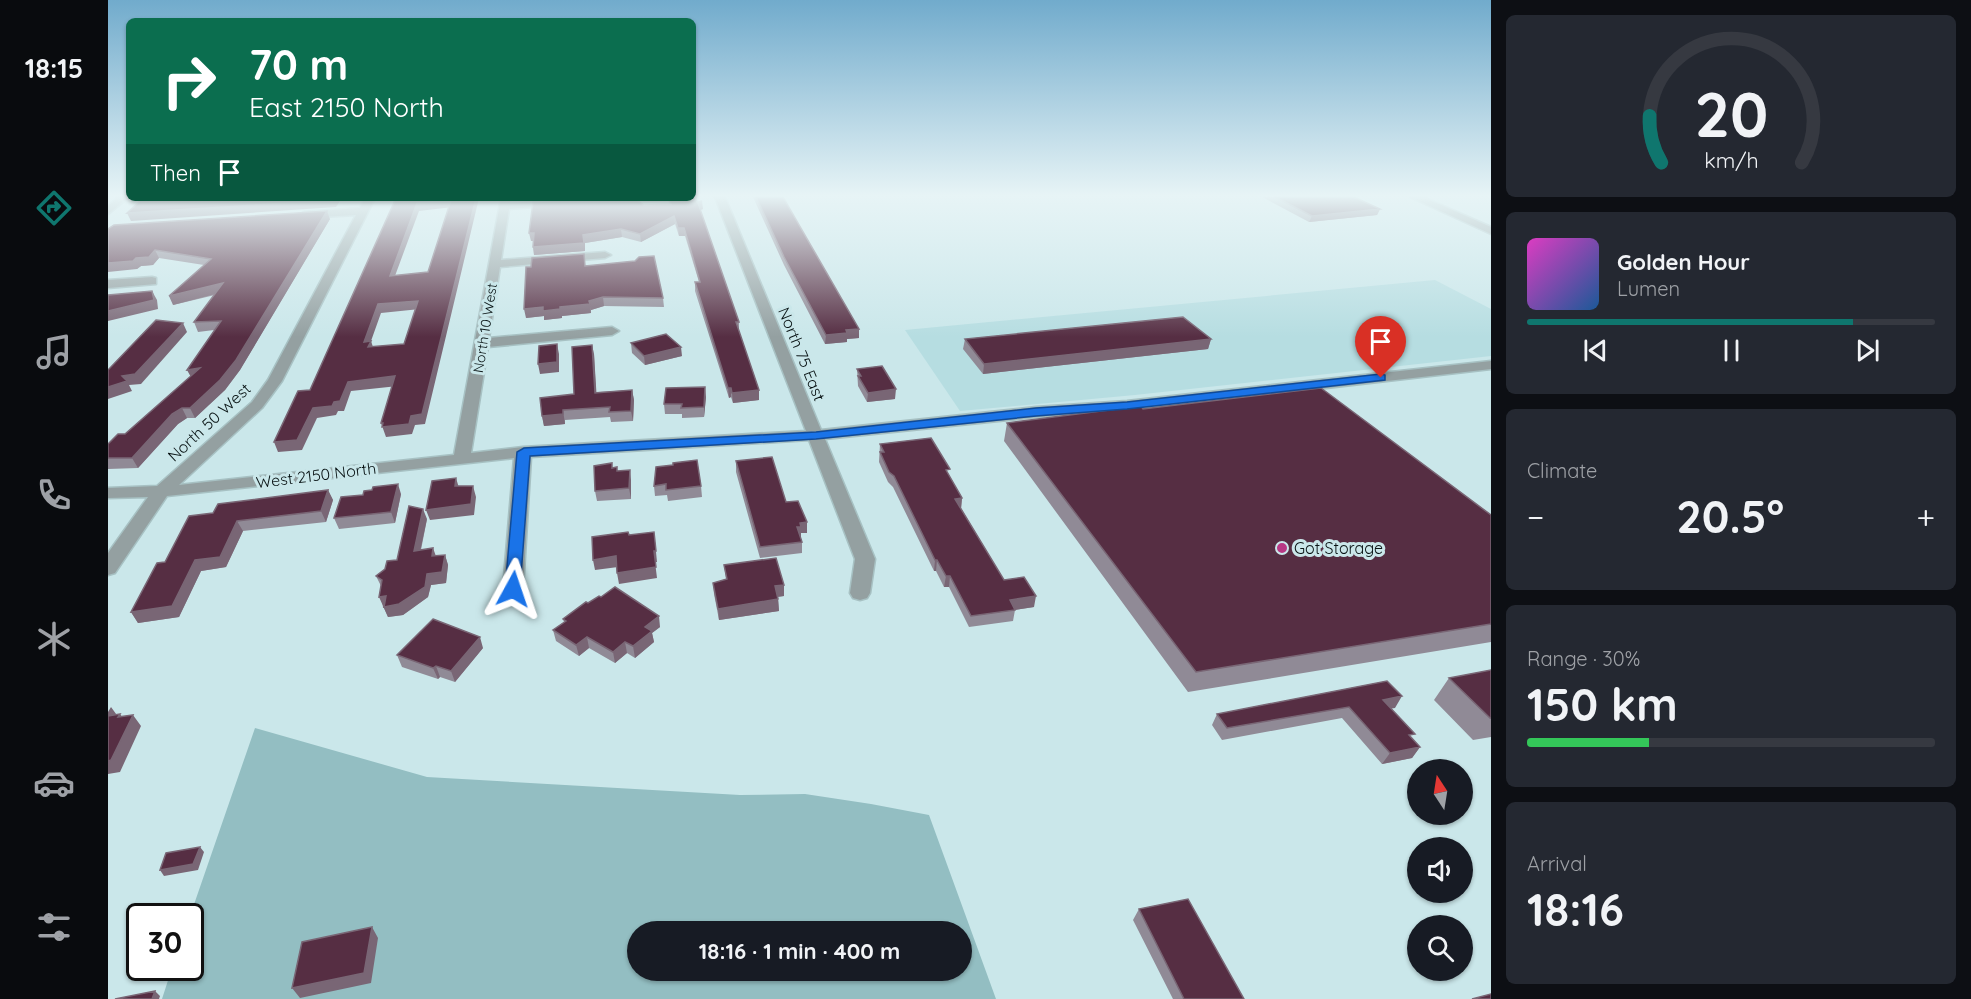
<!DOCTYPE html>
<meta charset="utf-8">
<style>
:root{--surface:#171b24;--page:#242831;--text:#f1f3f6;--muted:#9ea1a6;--line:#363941;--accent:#0f766e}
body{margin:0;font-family:Quicksand,sans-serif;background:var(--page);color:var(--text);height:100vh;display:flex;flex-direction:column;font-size:22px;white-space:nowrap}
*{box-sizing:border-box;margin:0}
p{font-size:20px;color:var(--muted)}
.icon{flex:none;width:33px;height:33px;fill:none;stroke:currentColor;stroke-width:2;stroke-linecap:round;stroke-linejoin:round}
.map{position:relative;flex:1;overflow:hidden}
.panel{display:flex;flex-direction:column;gap:15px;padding:15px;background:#0d0f14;width:480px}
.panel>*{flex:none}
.top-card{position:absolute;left:18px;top:18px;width:570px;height:183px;border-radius:9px;box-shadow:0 2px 4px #0004;background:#0b6e4f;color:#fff;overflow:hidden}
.needle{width:39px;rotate:348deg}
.tools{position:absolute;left:1299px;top:759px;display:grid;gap:12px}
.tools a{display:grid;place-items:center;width:66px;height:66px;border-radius:50%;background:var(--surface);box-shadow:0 2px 4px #0004;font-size:30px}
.speed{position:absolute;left:18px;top:903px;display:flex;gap:12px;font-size:30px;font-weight:700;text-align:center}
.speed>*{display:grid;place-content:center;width:78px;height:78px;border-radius:50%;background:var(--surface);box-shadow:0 2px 4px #0004;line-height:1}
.speed .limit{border:3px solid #111;border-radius:9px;background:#fff;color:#111}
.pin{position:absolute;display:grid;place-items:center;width:51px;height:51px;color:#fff;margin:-62px -26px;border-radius:50% 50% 50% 0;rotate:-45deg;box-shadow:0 0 6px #0007}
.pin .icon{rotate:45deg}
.me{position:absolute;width:66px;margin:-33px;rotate:5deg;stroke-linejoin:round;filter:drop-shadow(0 0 4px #0008)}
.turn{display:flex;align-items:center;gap:21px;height:126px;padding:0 24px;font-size:27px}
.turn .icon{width:78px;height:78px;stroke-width:2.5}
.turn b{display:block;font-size:42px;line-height:51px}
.then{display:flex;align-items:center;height:57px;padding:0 24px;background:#0003;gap:12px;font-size:22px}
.big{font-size:45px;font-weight:700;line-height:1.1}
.panel .tile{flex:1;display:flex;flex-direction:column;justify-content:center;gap:9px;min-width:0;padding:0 21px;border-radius:9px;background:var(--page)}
.panel .dial{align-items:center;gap:0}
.dial svg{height:156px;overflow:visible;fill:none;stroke:var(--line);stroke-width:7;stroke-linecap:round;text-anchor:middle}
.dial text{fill:var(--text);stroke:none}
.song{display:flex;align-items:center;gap:18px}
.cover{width:72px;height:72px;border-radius:9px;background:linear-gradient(135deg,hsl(310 70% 55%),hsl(210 70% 35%))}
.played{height:6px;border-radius:3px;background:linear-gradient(90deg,var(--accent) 80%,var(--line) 80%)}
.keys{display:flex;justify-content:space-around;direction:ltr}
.heat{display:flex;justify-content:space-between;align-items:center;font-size:33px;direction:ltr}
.charge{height:9px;border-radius:4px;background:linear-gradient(90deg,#34c759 30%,var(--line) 0)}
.trip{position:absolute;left:519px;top:921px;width:345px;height:60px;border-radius:30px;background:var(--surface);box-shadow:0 2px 4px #0004;font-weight:700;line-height:60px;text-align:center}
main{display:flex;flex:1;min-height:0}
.menu{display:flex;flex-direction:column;width:108px;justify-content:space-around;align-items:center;background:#090b0e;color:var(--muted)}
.menu .icon{width:42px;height:42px}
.menu .active{color:var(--accent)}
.menu b{font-size:27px;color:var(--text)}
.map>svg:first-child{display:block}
.built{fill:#b6dde1}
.green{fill:#93bec2;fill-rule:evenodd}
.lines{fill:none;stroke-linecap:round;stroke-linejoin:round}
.minor-casing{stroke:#a7c1c3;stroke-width:3}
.minor{fill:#94a0a1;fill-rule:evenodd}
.wall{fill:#908a96}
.shaded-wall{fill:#796675}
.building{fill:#562e43;stroke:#796675;stroke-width:1.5;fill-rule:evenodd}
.route{fill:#1a73e8;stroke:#114b97;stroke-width:1.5}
.poi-dot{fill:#b73884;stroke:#cae7ea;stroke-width:2}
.labels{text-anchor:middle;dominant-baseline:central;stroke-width:6;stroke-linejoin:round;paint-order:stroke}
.far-street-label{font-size:14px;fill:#081213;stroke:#cae7ea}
.street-label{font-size:16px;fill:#081213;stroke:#cae7ea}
.poi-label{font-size:16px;fill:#081213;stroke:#cae7ea;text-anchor:start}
</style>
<main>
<nav class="menu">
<b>18:15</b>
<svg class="icon active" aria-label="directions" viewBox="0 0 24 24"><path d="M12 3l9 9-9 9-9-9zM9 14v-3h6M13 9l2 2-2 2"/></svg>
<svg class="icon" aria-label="music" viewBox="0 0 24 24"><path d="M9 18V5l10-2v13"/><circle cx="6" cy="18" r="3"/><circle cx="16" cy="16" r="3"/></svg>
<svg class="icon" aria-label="phone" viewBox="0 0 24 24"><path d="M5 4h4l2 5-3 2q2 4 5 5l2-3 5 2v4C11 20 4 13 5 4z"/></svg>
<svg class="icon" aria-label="climate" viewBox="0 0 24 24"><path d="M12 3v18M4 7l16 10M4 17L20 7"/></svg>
<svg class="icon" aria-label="car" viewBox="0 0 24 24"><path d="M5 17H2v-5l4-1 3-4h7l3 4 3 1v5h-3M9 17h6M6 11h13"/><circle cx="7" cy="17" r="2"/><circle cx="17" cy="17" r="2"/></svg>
<svg class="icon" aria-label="filters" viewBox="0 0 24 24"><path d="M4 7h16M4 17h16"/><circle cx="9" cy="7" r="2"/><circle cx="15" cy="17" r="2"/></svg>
</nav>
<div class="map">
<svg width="1383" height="999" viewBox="0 0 1383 999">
<rect width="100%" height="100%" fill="#cae7ea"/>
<path class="built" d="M1327,280L1383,309V356L1027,395L852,411L797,330Z"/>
<path class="green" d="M147,728L319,777L632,795L697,794L763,804L821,815L888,999H54L64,968H82V916ZM530,932H854V970H530Z"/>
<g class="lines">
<g class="minor-casing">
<path id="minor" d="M10,197H21L0,214V206Z
M607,197H617L713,430L928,407L1019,401L1383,361V369L1019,411L928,417L717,439L767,559L762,593L759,598L752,600L745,598L742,593L747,559L701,440L423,457L415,589L412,594L405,596L398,594L395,589L406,458L59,496L7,573L0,575V553L40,497L0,498V488L49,486L144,402L160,380L248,215L196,218L191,215L196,212L252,208L257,198H267L174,381L154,408L71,485L346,455L393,198H403L402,203L449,199L454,202L449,205L401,209L393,260L497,252L503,255L497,258L392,267L381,338L504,327L511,331L504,335L380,347L363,453L415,447L698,431Z
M1302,197H1315L1383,227V234Z
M44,277L48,278V284L0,288V280Z"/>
</g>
<use href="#minor" class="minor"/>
</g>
<path class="wall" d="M645,197H675L751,338L739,339V342L717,344L676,265Z
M1154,197H1246L1272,209L1269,215L1201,222Z
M560,198H585L589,202L595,209L592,210L631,322V331L651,400L625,403L623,397L621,398L587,291V282H591L577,236H571L567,224L533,242L514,237L477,243V251L426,255L425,241H423L536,205L561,204Z
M222,219L132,370L117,390L87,418H79L70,424L30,468L0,469V444L17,434L82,377L106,330L90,332L86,322L107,295L65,305L96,265L51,258L45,265L33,266L29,269L0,229Z
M478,265L555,298L556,307L496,306L483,310V313L454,316V318L436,320V316L418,318Z
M857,339H1103L1100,349L875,374L855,349Z
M523,343L574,356L537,365L524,353Z
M486,354L488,392L524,390L526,400L525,421L503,422L502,417L457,420V424L436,426L434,416L466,394Z
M749,369L787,399L759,402L750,386Z
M598,397L596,417L574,418V414H557L556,404Z
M1035,409L1383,515V642L1080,692L896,441L899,423Z
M772,444L841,475L854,498L853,508L896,580L926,607L907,610L905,621L861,627L841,587H836L828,571H826L785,487L780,482L771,462Z
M628,461L678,502L699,533H693V538L694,542V553L652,558L628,472Z
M565,465L593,486L594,497L560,501L559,495L547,496L546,486Z
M504,468L523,480V499L489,501L487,491Z
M220,490L225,500L218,522L135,531L118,567L93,571L71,617L30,623L23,612L57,562L105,513Z
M293,494L287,523L231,529L226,518Z
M319,519L313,550L328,556L337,555L340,565L338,583L323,585L320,597L295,615L280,617L276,608H275L273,586L268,576L289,560Z
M616,565L676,585V596L670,597L671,611L611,620L606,594L605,583L618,579Z
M480,603L552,627L544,633L546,642L527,658L519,653L507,663L481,648L471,656L448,641L445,630L456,622L455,619Z
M375,648L347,682L332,677L330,679L294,667L289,655Z
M1383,670V737L1365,740L1326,700L1341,678Z
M1279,681L1287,708H1283L1304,738L1312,747L1304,758L1274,764L1234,718L1114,740L1104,725L1109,714Z
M1031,909L1136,999H1065L1025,920Z"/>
<path class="shaded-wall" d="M227,198H234L228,207L23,221L19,213Z
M368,198H371L317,424L307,425L304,434L278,437L273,423Z
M343,200L345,207L311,211L284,284L282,276L309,203Z
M594,201L595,209L590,211V203Z
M1272,209L1269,215L1201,222L1204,216Z
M219,211L222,219L132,370L117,390L87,418L82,408Z
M566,216L567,224L533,242L532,234Z
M570,228H576L577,236H571Z
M513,229L514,237L477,243V251L426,255L425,247L475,235Z
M421,233H426L427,241H423Z
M47,250L51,258L45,265L33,266L29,269L0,272V263L28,258Z
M115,283L119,291L65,305L61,296Z
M44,291L49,300L50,309L0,321V311Z
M495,297L496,306L483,310L481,301Z
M310,301L312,309L273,313L263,341L266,350L263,356L256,342L270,304Z
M482,304L483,313L454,316V318L436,320V316L418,318L416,309L435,307H452Z
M75,323L79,332L33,384L21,385L24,391L0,399V387Z
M751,329V338L739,339V342L717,344L718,335L738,330Z
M1103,339L1100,349L875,374L876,364Z
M449,344L451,354V372L432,374L430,364Z
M484,345L486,354L489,402L487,393Z
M573,347L574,356L537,365L536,356Z
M92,368L84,379L79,370Z
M287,376L290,386L243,391L236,411H230L228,415L209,418L194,450L170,452L166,442L205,408L226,402L240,382Z
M597,387L598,397L596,417V407Z
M620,388H623V397L621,398Z
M788,389L787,399L759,402L760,393Z
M524,390L526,400L525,421L523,411Z
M651,390V400L625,403L624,393Z
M74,408L79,418L70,424L30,468L24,458L64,414Z
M455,410L457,424L436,426L434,416Z
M522,470L523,480V499L521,488Z
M348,478L351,488L347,486Z
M290,484L293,494L287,523L283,512Z
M365,486L368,497L366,515L322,520L318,510Z
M220,490L225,500L218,522L213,511Z
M854,498L853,509L847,499Z
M315,509L319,519L310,561L306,551Z
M129,521L135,531L118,567L93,571L71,617L30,623L23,612Z
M699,522V533H693V538H689V527L692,523Z
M546,532L549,562H547L549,578L511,584L509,573L546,551Z
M325,548L329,559L324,556Z
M337,555L340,565L338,583L323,585L320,597L295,615L280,617L271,597L278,596L319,574Z
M508,556L510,567L487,570L485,560Z
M827,560H829L828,571H826Z
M838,576H842L841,587H836Z
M676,585V596L667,597V586Z
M928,596L926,607L900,611L902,600Z
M670,599L671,611L611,620L610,609Z
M551,616L552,627L544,633L546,642L527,658L525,646L537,627Z
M372,637L375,648L347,682L343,671Z
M479,637L481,648L471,656L468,645Z
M517,642L519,653L507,663L505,652Z
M328,666L332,677L330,679L325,668Z
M1294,696L1287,708L1268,711L1275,700Z
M3,707L11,718L0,720V712Z
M12,714L20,725L25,715L33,726L12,772L0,774V761Z
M1312,747L1304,758L1274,764L1282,753Z
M92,847L96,852L90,870L56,876L52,870Z
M264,927L270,938L263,983L192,998L184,988Z
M47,991L52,996L51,999H44Z"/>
<path class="building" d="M585,197H588L589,202L594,201L590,203L631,322H628L651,390L624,393L623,388H620L587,282H592L583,251L576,228H570L566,216L532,234L513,229L475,235L476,243L425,247L426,233H421L425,202L476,198H526L536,205L563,204L561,198H585Z
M648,197H675L751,329L738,330L739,333L718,335L676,257Z
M1167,197H1246L1272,209L1204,216Z
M35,198H227L226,200L19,213Z
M288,198H368L314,414L303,416L301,424L274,427L275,423H273L287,376L240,382L232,401L226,402L224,406L205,408L189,440L166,442L190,391L202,390ZM343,200L320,272L282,276L309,203ZM310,301L296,344L260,347L263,341L256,342L270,304Z
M219,211L128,360L112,380L82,408H74L64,414L24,458H0V444L10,434H17L92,368L79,370L113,321L86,322L115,283L61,296L103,259L47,250L41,257L28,258L25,261L0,263V229L6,225Z
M476,254L477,266L527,261L531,257L546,256L555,298L495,297L481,301L482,304L452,307V309L435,311V307L416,309L418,267H423L424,258Z
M44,291L46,300L0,311V295Z
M1075,317L1103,339L876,364L857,339Z
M48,320L75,323L27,374L14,376L19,381L0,387V370Z
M558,334L573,347L536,356L523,343Z
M449,344V362L430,364L431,346Z
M484,345L487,393L524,390L523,411L501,412L502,407L455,410V414L434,416L432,398L466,394L464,347Z
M774,366L788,389L760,393L750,376H753L749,369Z
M597,387L596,407L573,408L574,404H556L558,388Z
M1213,388L1383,515V624L1088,672L899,423L1033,406L1035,409Z
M823,438L842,469L838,470L854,498L847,499L896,580L916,577L928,596L902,600L907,610L863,616L842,576H838L829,560H827L786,476L781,472L772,452H776L772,444Z
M664,457L678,502L690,501L699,522L692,523L693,527H689L694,542L652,547L628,461Z
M589,460L593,486L558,490V484L546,486L548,467L565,465V463Z
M504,463V468L509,467V471L522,470L521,488L487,491L486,466Z
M348,478L347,486H365L363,504L318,510L324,481Z
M290,484L283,512L226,518L233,497L255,495L256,491L264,490L265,487Z
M220,490L213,511L129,521L112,557L87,560L64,606L23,612L49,563L57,562L81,516L105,513L110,504Z
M301,506L315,509L306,551L325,548L324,556L337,555L334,572L319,574L317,587L291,604L276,607L278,596L271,597L274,580L268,576L277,569L279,561L289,560Z
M520,532L521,535L546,532L548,551H546L548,567L509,573L508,556L485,560L484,537Z
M668,558L676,585L667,586L670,599L610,609L605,583L619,579L616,565Z
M507,587L551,616L537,627L544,631L525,646L517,642L505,652L479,637L468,645L445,630L458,621L455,619L478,602L480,603L491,596L493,597Z
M325,619L372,637L343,671L328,666L325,668L289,655Z
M1383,670V718H1382L1341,678Z
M1279,681L1294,696L1275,700L1307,734L1301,735L1312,747L1282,753L1241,707L1119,728L1109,714Z
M12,714L10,717L25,715L3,760L0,761V716Z
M92,847L85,864L52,870L58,853Z
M1080,899L1136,999H1076L1031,909Z
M264,927L256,973L184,988L194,942Z
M47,991L44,999H7Z
M1383,994V999H1364Z"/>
<linearGradient id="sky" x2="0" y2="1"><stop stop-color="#71abcc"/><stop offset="0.58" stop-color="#e7f4f6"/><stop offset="1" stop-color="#e7f4f6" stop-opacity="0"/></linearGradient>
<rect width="1383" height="337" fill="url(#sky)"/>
<path class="route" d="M1273,374L1277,375V380L1019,409L928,416L708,439L422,456L412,589L410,592H399L397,589L409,452L416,448L708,432L928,408L1019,402Z"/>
<circle class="poi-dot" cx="1174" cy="548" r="6"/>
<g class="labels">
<g class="far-street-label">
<text transform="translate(377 328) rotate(-81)">North 10 West</text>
</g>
<g class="street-label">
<text transform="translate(694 354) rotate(68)">North 75 East</text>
<text transform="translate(101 422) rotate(-43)">North 50 West</text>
<text transform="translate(208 475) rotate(-7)">West 2150 North</text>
</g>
<g class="poi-label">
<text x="1186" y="548">Got Storage</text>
</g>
</g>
</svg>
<div class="tools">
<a><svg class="needle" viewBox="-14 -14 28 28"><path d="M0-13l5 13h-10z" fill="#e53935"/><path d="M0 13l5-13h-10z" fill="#9ea1a6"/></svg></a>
<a><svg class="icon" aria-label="sound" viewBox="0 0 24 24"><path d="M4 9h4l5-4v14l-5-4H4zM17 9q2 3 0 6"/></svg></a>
<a><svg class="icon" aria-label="search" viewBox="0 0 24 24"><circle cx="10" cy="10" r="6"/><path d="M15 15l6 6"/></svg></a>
</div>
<div class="speed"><div class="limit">30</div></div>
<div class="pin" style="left:1273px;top:378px;background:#d93025"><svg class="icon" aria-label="arrive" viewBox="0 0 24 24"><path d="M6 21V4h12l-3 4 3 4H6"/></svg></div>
<svg class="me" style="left:405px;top:589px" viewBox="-20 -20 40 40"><path d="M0-17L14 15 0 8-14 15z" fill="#1a73e8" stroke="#fff" stroke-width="4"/></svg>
<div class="trip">18:16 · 1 min · 400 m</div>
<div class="top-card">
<div class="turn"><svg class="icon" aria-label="right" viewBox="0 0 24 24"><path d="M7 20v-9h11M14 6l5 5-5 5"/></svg><div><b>70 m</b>East 2150 North</div></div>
<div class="then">Then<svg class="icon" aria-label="arrive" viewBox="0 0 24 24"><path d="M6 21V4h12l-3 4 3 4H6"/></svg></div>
</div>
</div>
<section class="panel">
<div class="tile dial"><svg viewBox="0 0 100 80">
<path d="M14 69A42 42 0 1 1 86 69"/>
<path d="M14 69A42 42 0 0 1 8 45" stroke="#0f766e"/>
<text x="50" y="56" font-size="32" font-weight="700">20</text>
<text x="50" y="72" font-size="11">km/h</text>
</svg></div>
<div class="tile">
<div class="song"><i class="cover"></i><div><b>Golden Hour</b><p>Lumen</p></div></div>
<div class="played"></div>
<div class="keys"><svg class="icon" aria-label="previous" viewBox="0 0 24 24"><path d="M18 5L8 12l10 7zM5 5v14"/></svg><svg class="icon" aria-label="pause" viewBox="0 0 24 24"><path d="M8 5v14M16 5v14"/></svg><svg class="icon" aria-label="next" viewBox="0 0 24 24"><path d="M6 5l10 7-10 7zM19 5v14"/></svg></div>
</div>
<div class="tile"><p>Climate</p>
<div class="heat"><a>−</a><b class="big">20.5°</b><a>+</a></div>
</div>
<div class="tile"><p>Range · 30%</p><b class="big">150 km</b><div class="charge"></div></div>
<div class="tile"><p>Arrival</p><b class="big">18:16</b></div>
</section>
</main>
